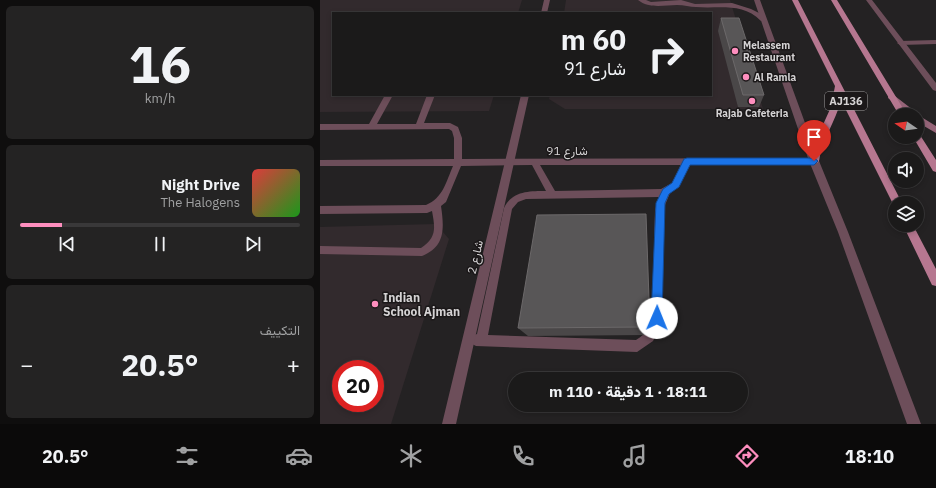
<!DOCTYPE html>
<html lang="ar">
<meta charset="utf-8">
<style>
:root{--surface:#1b1a1a;--page:#242323;--text:#f1f3f6;--muted:#a0a1a2;--line:#393839;--accent:#fe8ebe}
body{margin:0;font-family:"IBM Plex Sans",Vazirmatn,sans-serif;background:var(--page);color:var(--text);direction:rtl;height:100vh;display:flex;flex-direction:column;font-size:15px;white-space:nowrap}
*{box-sizing:border-box;margin:0}
p{font-size:13px;color:var(--muted)}
.icon{flex:none;width:22px;height:22px;fill:none;stroke:currentColor;stroke-width:2;stroke-linecap:round;stroke-linejoin:round}
.map{position:relative;flex:1;overflow:hidden;direction:ltr}
.drawer{display:flex;flex-direction:column;gap:6px;padding:6px;background:#0f0e0e;width:320px}
.drawer>*{flex:none}
.top-card{position:absolute;left:12px;top:12px;width:380px;height:84px;border-radius:0px;box-shadow:0 2px 6px #0003,0 0 0 1px var(--line);direction:rtl;background:#1b1a1a;color:var(--text);overflow:hidden}
.needle{width:26px;rotate:283deg}
.fabs{position:absolute;left:568px;top:108px;display:grid;gap:8px}
.fabs a{display:grid;place-items:center;width:36px;height:36px;border-radius:50%;background:var(--surface);box-shadow:0 2px 6px #0003,0 0 0 1px var(--line);font-size:20px}
.speed{position:absolute;left:12px;top:360px;display:flex;gap:8px;font-size:20px;font-weight:700;text-align:center}
.speed>*{display:grid;place-content:center;width:52px;height:52px;border-radius:50%;background:var(--surface);box-shadow:0 2px 6px #0003,0 0 0 1px var(--line);line-height:1}
.speed .limit{border:6px solid #d22;background:#fff;color:#111}
.pin{position:absolute;display:grid;place-items:center;width:34px;height:34px;color:#fff;margin:-41px -17px;border-radius:50% 50% 50% 0;rotate:-45deg;box-shadow:0 0 4px #0007}
.pin .icon{rotate:45deg}
.me{position:absolute;width:44px;margin:-22px;rotate:1deg;stroke-linejoin:round;filter:drop-shadow(0 0 3px #0008)}
.turn{display:flex;align-items:center;gap:14px;height:84px;padding:0 20px;font-size:18px}
.turn .icon{width:52px;height:52px;stroke-width:2.5}
.turn b{display:block;font-size:28px;line-height:34px}
.big{font-size:30px;font-weight:800;line-height:1.1}
.drawer .widget{flex:1;display:flex;flex-direction:column;justify-content:center;gap:6px;min-width:0;padding:0 14px;border-radius:6px;background:var(--page)}
.drawer .dial{align-items:center;gap:0}
.dial b{font-size:52px;line-height:1}
.song{display:flex;align-items:center;gap:12px}
.cover{width:48px;height:48px;border-radius:6px;background:linear-gradient(135deg,hsl(0 70% 55%),hsl(120 70% 35%))}
.played{height:4px;border-radius:2px;background:linear-gradient(90deg,var(--accent) 15%,var(--line) 15%)}
.keys{display:flex;justify-content:space-around;direction:ltr}
.heat{display:flex;justify-content:space-between;align-items:center;font-size:22px;direction:ltr}
.trip{position:absolute;left:188px;top:372px;width:240px;height:40px;border-radius:20px;background:var(--surface);box-shadow:0 2px 6px #0003,0 0 0 1px var(--line);font-weight:800;line-height:40px;text-align:center;direction:rtl}
.dock{display:flex;height:64px;justify-content:space-around;align-items:center;background:#0b0a0a;color:var(--muted)}
.dock .icon{width:28px;height:28px}
.dock .on{color:var(--accent)}
.dock b{font-size:18px;color:var(--text)}
main{display:flex;flex:1;min-height:0}
.map>svg:first-child{display:block}
.built{fill:#322a2d;fill-rule:evenodd}
.lines{fill:none;stroke-linecap:round;stroke-linejoin:round}
.service{fill:#6d4e5a;fill-rule:evenodd}
.minor{fill:#6d4e5a;fill-rule:evenodd}
.secondary{fill:#966579;fill-rule:evenodd}
.primary{fill:#b67790;fill-rule:evenodd}
.wall{fill:#4a4748}
.building{fill:#585657;stroke:#6c696a}
.route{fill:#1a73e8;stroke:#114b97}
.poi-dot{fill:#fe8ebe;stroke:#1b1819;stroke-width:1.5}
.labels{text-anchor:middle;dominant-baseline:central;stroke-width:3;stroke-linejoin:round;paint-order:stroke}
.far-poi-label{font-size:10px;font-weight:bold;fill:#d5d3d4;stroke:#1b1819;text-anchor:start}
.shield{fill:#1b1819;stroke:#9d9b9c;stroke-width:1}
.shield-label{font-size:11px;font-weight:bold;fill:#d5d3d4}
.street-label{font-size:12px;fill:#d5d3d4;stroke:#1b1819}
.poi-label{font-size:12px;font-weight:bold;fill:#d5d3d4;stroke:#1b1819;text-anchor:start}
</style>
<main>
<div class="map">
<svg width="616" height="424" viewBox="0 0 616 424">
<rect width="100%" height="100%" fill="#242223"/>
<path class="built" d="M0,0H202L198,13H13V95H174L169,111L0,112Z
M246,0H410L443,109H245L229,99L230,95H391V13H244Z
M116,224L129,239L71,424H0V227ZM21,369H55V403H21Z"/>
<g class="lines">
<path class="service" d="M318,0H326L331,2L361,0L375,4L412,3L431,9L439,13L446,20L441,21C422,2 400,9 376,7C370,7 364,5 357,5C344,5 329,9 318,0Z
M616,40V44L580,45L577,43L580,41Z
M65,95H73L57,124H96L107,95H115L104,123H130L138,127L142,138V159L494,158L498,161L494,164L370,165L358,187L350,193L343,210L342,317L340,327L333,341L317,352L156,346L152,344L150,340L152,336L157,334L184,208C192,191 209,191 226,191L212,165L141,166L126,202L121,206C124,227 126,247 102,256L0,254V246L101,248C117,237 115,228 112,211L107,213L0,214V206L106,205C123,198 126,182 133,166H0V160L134,159V138L132,131L129,129L0,130V124H49ZM220,165H361L352,183L341,189L235,191ZM339,197L335,210L332,317C329,328 326,334 316,340L168,335L192,209L198,202L206,199Z"/>
<path class="minor" d="M224,0H230L227,13H221Z
M434,0H440L499,161L528,232L601,424H587L518,232L489,161Z
M546,0H552L616,83V91L613,90Z
M201,95H209L136,424H122Z"/>
<path class="secondary" d="M571,93L597,113L598,115L616,126V133L597,122V115H589L568,98V94Z"/>
<path class="primary" d="M472,0H478L582,203H575V206H574L521,100C516,121 502,139 499,161L497,163H491L489,161L492,149L511,107L515,86Z
M511,0H517L587,115H579Z
M597,134L600,135L616,160V172L613,171L593,137H597Z
M583,225H593L616,269V286L612,285Z"/>
</g>
<path class="wall" d="M401,18L444,95L439,107H418L398,31Z
M330,327L328,335L208,336L198,328Z"/>
<path class="building" d="M401,18H419L444,95H423Z
M326,214L330,327L198,328L217,215Z"/>
<path class="route" d="M367,158H494L498,161L494,165H370L359,187L349,194L345,203L342,318L341,321L337,323L333,321L331,318L336,203L343,189L352,183L364,159Z"/>
<g class="poi-dot">
<circle cx="415" cy="51" r="4"/>
<circle cx="426" cy="77" r="4"/>
<circle cx="432" cy="101" r="4"/>
<circle cx="55" cy="304" r="4"/>
</g>
<g class="labels">
<g class="far-poi-label">
<text x="423" y="45">Melassem<tspan x="423" dy="12">Restaurant</tspan></text>
<text x="434" y="77">Al Ramla</text>
<text x="432" y="113" text-anchor="middle">Rajab Cafeteria</text>
</g>
<rect class="shield" x="505" y="92" width="42" height="18" rx="3"/>
<g class="shield-label">
<text x="526" y="101">AJ136</text>
</g>
<g class="street-label">
<text x="247" y="150">شارع 91</text>
<text transform="translate(155 257) rotate(-77)">شارع 2</text>
</g>
<g class="poi-label">
<text x="63" y="297">Indian<tspan x="63" dy="14">School Ajman</tspan></text>
</g>
</g>
</svg>
<div class="fabs">
<a><svg class="needle" viewBox="-14 -14 28 28"><path d="M0-13l5 13h-10z" fill="#e53935"/><path d="M0 13l5-13h-10z" fill="#a0a1a2"/></svg></a>
<a><svg class="icon" aria-label="sound" viewBox="0 0 24 24"><path d="M4 9h4l5-4v14l-5-4H4zM17 9q2 3 0 6"/></svg></a>
<a><svg class="icon" aria-label="layers" viewBox="0 0 24 24"><path d="M12 4l9 5-9 5-9-5zM3 14l9 5 9-5"/></svg></a>
</div>
<div class="speed"><div class="limit">20</div></div>
<div class="pin" style="left:494px;top:161px;background:#d93025"><svg class="icon" aria-label="arrive" viewBox="0 0 24 24"><path d="M6 21V4h12l-3 4 3 4H6"/></svg></div>
<svg class="me" style="left:337px;top:318px" viewBox="-20 -20 40 40"><circle r="19" fill="#fff"/><path d="M0-13L10 11 0 6-10 11z" fill="#1a73e8"/></svg>
<div class="trip">18:11 · 1 دقيقة · 110 m</div>
<div class="top-card">
<div class="turn"><svg class="icon" aria-label="right" viewBox="0 0 24 24"><path d="M7 20v-9h11M14 6l5 5-5 5"/></svg><div><b>60 m</b>شارع 91</div></div>
</div>
</div>
<section class="drawer">
<div class="widget dial"><b>16</b><p>km/h</p></div>
<div class="widget">
<div class="song"><i class="cover"></i><div><b>Night Drive</b><p>The Halogens</p></div></div>
<div class="played"></div>
<div class="keys"><svg class="icon" aria-label="previous" viewBox="0 0 24 24"><path d="M18 5L8 12l10 7zM5 5v14"/></svg><svg class="icon" aria-label="pause" viewBox="0 0 24 24"><path d="M8 5v14M16 5v14"/></svg><svg class="icon" aria-label="next" viewBox="0 0 24 24"><path d="M6 5l10 7-10 7zM19 5v14"/></svg></div>
</div>
<div class="widget"><p>التكييف</p>
<div class="heat"><a>−</a><b class="big">20.5°</b><a>+</a></div>
</div>
</section>
</main>
<nav class="dock">
<b>18:10</b>
<svg class="icon on" aria-label="directions" viewBox="0 0 24 24"><path d="M12 3l9 9-9 9-9-9zM9 14v-3h6M13 9l2 2-2 2"/></svg>
<svg class="icon" aria-label="music" viewBox="0 0 24 24"><path d="M9 18V5l10-2v13"/><circle cx="6" cy="18" r="3"/><circle cx="16" cy="16" r="3"/></svg>
<svg class="icon" aria-label="phone" viewBox="0 0 24 24"><path d="M5 4h4l2 5-3 2q2 4 5 5l2-3 5 2v4C11 20 4 13 5 4z"/></svg>
<svg class="icon" aria-label="climate" viewBox="0 0 24 24"><path d="M12 3v18M4 7l16 10M4 17L20 7"/></svg>
<svg class="icon" aria-label="car" viewBox="0 0 24 24"><path d="M5 17H2v-5l4-1 3-4h7l3 4 3 1v5h-3M9 17h6M6 11h13"/><circle cx="7" cy="17" r="2"/><circle cx="17" cy="17" r="2"/></svg>
<svg class="icon" aria-label="filters" viewBox="0 0 24 24"><path d="M4 7h16M4 17h16"/><circle cx="9" cy="7" r="2"/><circle cx="15" cy="17" r="2"/></svg>
<b>20.5°</b>
</nav>
